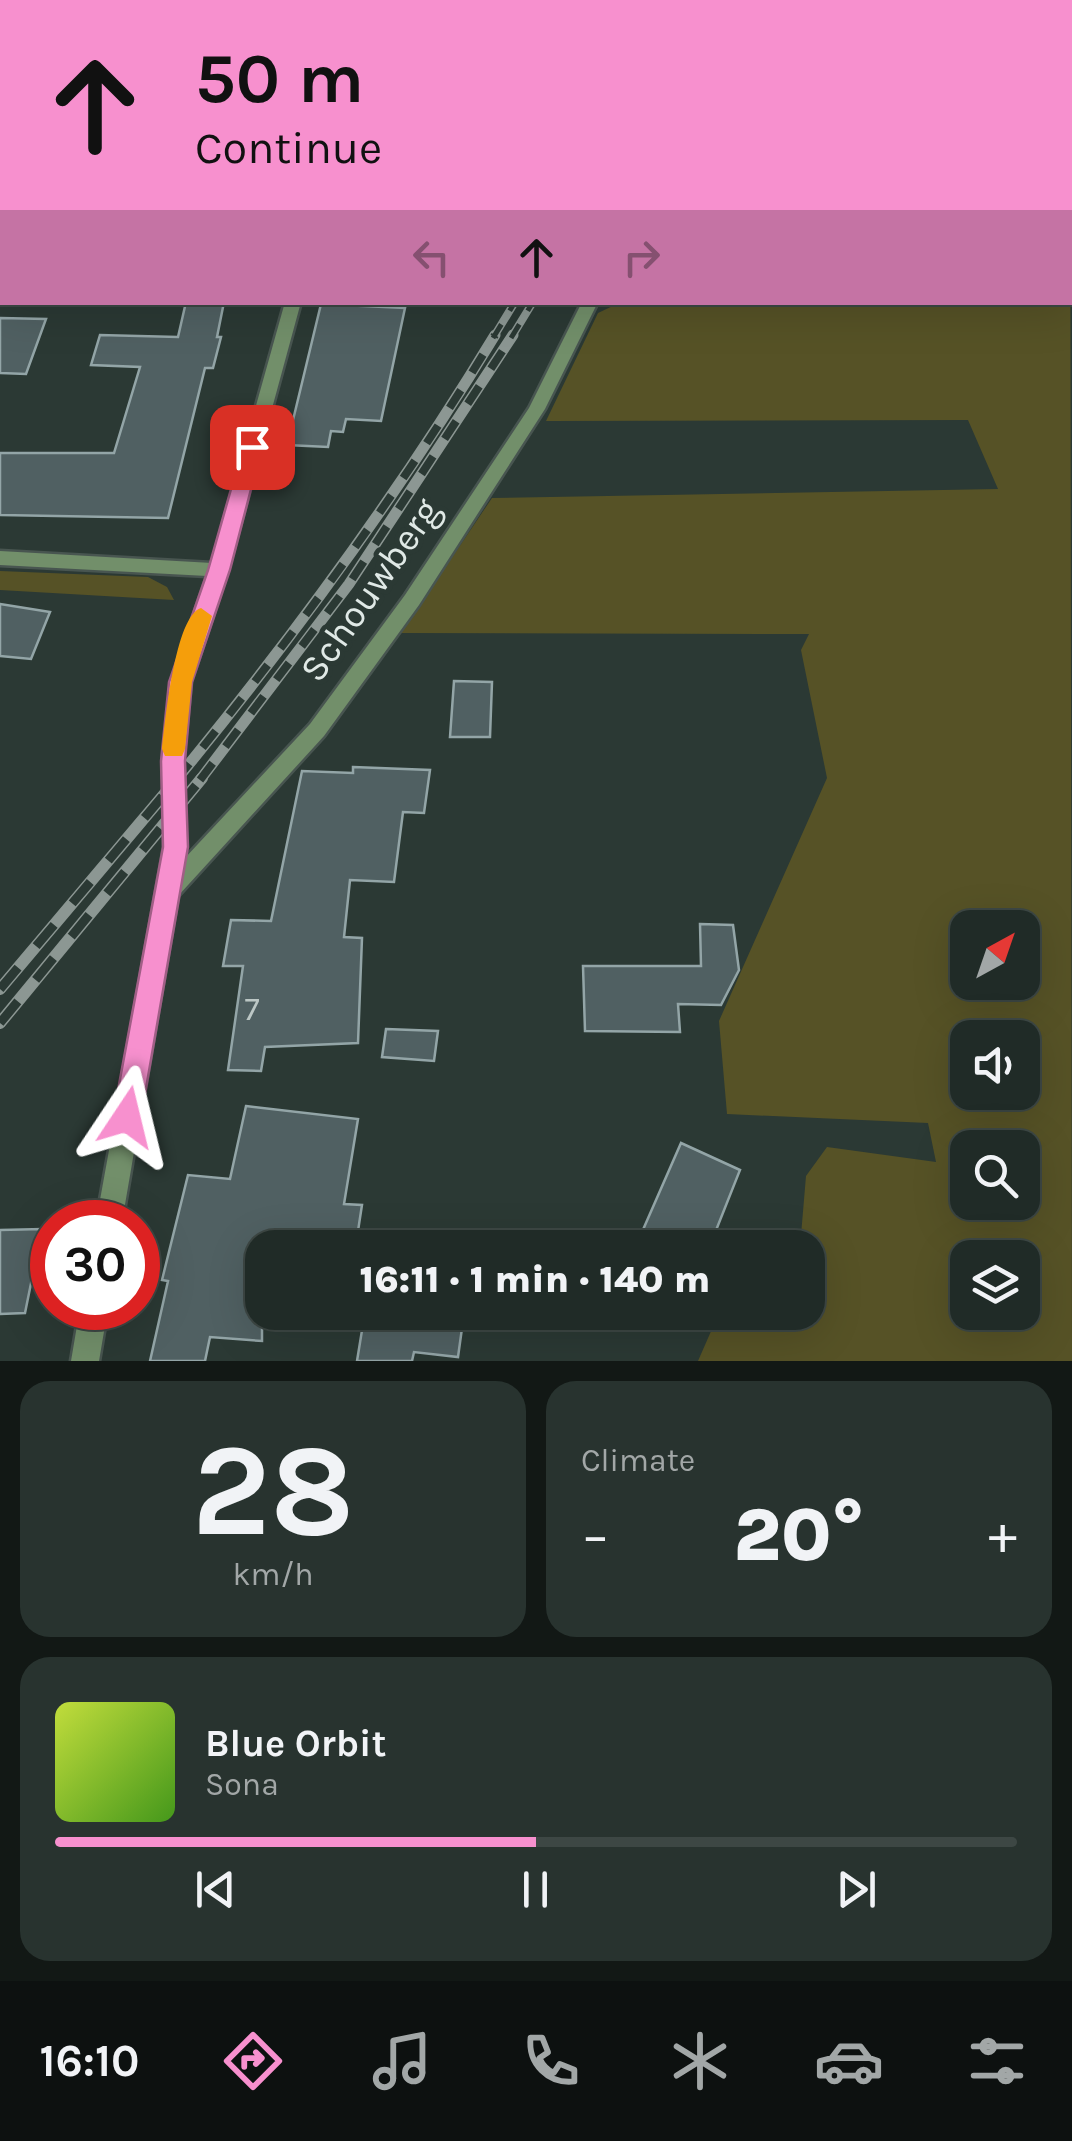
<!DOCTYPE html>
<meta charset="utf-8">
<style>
:root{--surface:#202b27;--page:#28332f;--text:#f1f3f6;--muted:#a2a7a7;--line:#3d4744;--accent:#f790ce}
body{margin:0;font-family:Karla,sans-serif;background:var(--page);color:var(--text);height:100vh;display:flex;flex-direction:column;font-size:38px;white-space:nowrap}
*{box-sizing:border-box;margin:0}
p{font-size:32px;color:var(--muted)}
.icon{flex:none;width:55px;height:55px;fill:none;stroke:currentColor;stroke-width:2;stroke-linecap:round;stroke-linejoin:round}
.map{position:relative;height:1361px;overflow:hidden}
.panel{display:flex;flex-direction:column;gap:20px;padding:20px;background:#121815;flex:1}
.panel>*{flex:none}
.guide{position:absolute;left:0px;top:0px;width:1072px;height:305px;box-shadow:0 10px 40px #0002,0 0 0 2px var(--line);background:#f790ce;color:#111;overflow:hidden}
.needle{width:65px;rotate:40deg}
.fabs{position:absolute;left:950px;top:910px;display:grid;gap:20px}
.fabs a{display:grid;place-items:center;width:90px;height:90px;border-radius:20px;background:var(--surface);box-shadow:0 10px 40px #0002,0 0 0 2px var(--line);font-size:50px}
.speed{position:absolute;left:30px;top:1200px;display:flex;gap:20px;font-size:50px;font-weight:700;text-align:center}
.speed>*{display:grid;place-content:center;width:130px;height:130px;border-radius:50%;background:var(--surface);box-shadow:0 10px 40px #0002,0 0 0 2px var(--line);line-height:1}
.speed .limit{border:15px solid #d22;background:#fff;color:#111}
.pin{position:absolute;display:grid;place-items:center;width:85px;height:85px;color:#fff;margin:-42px;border-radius:20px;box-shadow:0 5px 15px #0006}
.me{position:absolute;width:110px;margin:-55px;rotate:10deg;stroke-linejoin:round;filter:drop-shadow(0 0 8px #0008)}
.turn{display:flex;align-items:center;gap:35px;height:210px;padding:0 30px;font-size:45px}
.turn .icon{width:130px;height:130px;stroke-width:2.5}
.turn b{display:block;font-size:70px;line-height:85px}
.lanes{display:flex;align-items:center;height:95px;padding:0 30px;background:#0003;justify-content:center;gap:50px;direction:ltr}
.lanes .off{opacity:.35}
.big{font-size:75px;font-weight:800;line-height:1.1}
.panel .tile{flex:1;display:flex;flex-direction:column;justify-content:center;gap:15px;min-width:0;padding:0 35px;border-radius:30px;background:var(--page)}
.panel .dial{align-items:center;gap:0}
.dial b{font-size:130px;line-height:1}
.song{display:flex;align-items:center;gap:30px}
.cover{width:120px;height:120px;border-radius:15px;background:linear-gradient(135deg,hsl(70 70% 55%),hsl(100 70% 35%))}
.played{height:10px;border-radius:5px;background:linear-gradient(90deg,var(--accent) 50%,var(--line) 50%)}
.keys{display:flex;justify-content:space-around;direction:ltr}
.heat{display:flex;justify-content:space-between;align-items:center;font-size:55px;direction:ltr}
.panel .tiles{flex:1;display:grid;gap:20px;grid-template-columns:1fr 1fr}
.tile:last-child{grid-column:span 2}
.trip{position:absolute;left:245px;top:1230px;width:580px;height:100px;border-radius:30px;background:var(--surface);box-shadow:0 10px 40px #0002,0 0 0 2px var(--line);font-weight:800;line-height:100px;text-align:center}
.tabs{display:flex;height:160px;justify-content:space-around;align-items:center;background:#0d1110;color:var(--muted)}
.tabs .icon{width:70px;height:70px}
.tabs .active{color:var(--accent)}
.tabs b{font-size:45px;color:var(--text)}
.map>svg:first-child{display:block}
.green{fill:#565226;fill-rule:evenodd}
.building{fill:#506062;stroke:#93a5a7;stroke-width:2.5}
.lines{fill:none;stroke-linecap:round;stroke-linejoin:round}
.minor-casing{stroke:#485550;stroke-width:5}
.minor{fill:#728f6a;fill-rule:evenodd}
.rail-far2-casing{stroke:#8c9793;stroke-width:8}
.rail-far1-casing{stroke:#8c9793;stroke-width:11}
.rail-casing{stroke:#8c9793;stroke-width:12}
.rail-far2{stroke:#2b3934;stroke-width:5;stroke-dasharray:16;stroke-linecap:butt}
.rail-far1{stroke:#2b3934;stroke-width:8;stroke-dasharray:21;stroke-linecap:butt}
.rail{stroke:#2b3934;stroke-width:9;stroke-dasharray:28;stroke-linecap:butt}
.route{fill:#f790ce;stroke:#a15e86;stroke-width:2.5}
.slow{fill:#f59e0b}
.labels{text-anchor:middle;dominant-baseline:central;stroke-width:10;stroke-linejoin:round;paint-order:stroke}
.number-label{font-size:32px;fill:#bcc7c5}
.street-label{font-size:38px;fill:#e0e9e6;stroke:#2b3934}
</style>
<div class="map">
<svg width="1072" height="1361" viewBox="0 0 1072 1361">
<rect width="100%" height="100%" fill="#2b3934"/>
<path class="green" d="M677,0H1072V9L1070,2Z
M1070,17L1072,1361H698L719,1313L808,1312V1248L800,1247L806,1176L827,1147L936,1162L928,1123L727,1114L719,1021L827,778L801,650L809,634L401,633L492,498L998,489L968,420L546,421L598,313L619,303L1070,302ZM968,928H1022V982H968ZM968,1038H1022V1092H968ZM968,1148H1022V1202H968ZM968,1258H1022V1312H968Z
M0,571L148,577L167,587L174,600L0,590Z"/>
<path class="building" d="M186,302H224L217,337H221L213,368H205L168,518L0,515V453H114L140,367L91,365L100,335L178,337Z
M321,304L405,308L381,421L346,419L343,432L331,431L328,447L287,445Z
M0,318L46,319L26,374L0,373Z
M0,604L50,612L31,659L0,656Z
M454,681L492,682L490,737H450Z
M353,767L430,770L424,813L403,812L394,882L350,880L344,937L362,938L358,1043L265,1047L261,1071L228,1070L243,966H223L231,920L271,921L302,771L353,773Z
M700,924L733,925L739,970L721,1005L678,1004L680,1032L585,1031L583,966H701Z
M386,1029L438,1031L434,1061L382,1057Z
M246,1106L358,1119L344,1204L362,1205L356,1244L309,1240L308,1248H262V1341L210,1337L205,1361H150L168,1281L162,1280L188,1175L230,1179Z
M681,1143L740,1170L709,1248H635Z
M42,1229L25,1313L0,1314V1230Z
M365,1312H456V1320L463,1321L458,1357L414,1352L412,1361H357Z"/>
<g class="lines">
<g class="minor-casing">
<path id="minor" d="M385,0H397V2H385Z
M0,191H2V199H0Z
M285,302H301L228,570L191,682L183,761L184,859L310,724L405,595L529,408L582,302H598L545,409L419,605L324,736L178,896L122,1222H96L164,847L163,761L171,682L207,576L0,565V551L212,563Z
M80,1308H108L99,1361H71Z"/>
</g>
<use href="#minor" class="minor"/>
<g class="rail-far2-casing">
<path id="rail-far2" d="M493,338L515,302
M511,338L533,302"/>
</g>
<g class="rail-far1-casing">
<path id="rail-far1" d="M176,780C292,639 400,492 495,335
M200,780L349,584L513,335"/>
</g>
<g class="rail-casing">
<path id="rail" d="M0,989L178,778
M0,1023L202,778"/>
</g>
<use href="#rail-far2" class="rail-far2"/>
<use href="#rail-far1" class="rail-far1"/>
<use href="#rail" class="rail"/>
</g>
<path class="route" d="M252,441L262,447L230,570L192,682L185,761L188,847L141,1117L137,1127L127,1131L117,1127L113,1117L163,847L161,761L169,682L208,570L243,447Z"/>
<path class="slow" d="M201,608L212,616L192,682L185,749L182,756H165L162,749C165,722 175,616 201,608Z"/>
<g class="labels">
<g class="number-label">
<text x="252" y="1009">7</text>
</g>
<g class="street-label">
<text transform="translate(370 590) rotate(-55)">Schouwberg</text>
</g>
</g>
</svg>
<div class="fabs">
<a><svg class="needle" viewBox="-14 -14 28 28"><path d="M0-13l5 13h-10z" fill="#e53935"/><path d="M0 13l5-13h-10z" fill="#a2a7a7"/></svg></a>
<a><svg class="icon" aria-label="sound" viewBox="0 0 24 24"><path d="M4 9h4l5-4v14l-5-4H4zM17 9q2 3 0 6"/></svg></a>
<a><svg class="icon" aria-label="search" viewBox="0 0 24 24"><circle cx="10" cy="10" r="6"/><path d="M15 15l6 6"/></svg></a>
<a><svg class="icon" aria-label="layers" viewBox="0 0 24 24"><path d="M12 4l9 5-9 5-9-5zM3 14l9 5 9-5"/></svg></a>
</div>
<div class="speed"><div class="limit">30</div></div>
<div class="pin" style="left:252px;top:447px;background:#d93025"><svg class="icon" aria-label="arrive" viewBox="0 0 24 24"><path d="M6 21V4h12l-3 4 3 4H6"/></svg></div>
<svg class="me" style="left:127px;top:1117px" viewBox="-20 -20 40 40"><path d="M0-17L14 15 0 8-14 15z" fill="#f790ce" stroke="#fff" stroke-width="4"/></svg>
<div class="trip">16:11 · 1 min · 140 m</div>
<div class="guide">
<div class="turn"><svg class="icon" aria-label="ahead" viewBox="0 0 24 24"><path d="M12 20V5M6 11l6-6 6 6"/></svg><div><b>50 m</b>Continue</div></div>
<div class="lanes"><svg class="icon off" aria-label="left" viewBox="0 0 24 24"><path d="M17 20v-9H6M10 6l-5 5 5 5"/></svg><svg class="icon" aria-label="ahead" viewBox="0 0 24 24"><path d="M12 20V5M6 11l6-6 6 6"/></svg><svg class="icon off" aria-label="right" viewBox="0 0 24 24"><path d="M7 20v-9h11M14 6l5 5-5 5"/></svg></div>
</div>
</div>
<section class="panel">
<div class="tiles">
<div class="tile dial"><b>28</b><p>km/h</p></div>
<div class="tile"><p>Climate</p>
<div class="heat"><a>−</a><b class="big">20°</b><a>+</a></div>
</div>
<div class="tile">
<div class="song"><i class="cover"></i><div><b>Blue Orbit</b><p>Sona</p></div></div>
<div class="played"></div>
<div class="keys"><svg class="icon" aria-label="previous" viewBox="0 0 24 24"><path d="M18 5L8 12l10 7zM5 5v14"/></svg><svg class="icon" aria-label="pause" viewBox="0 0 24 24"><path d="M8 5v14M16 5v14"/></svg><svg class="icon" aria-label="next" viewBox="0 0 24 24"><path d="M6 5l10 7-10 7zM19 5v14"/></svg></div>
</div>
</div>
</section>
<nav class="tabs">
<b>16:10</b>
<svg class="icon active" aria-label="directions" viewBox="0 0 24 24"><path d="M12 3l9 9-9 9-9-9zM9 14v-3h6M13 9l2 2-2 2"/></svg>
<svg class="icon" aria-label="music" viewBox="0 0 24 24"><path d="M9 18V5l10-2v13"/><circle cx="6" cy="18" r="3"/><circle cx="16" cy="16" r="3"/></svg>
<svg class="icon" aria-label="phone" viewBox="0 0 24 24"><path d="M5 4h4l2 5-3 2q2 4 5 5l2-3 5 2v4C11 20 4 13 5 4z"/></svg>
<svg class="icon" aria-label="climate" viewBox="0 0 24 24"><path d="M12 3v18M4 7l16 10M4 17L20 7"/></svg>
<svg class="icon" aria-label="car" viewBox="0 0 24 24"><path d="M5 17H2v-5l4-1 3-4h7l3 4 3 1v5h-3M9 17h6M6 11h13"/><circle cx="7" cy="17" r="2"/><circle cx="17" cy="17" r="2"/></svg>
<svg class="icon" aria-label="filters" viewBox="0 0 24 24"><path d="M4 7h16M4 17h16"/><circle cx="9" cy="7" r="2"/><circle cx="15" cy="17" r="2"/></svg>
</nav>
